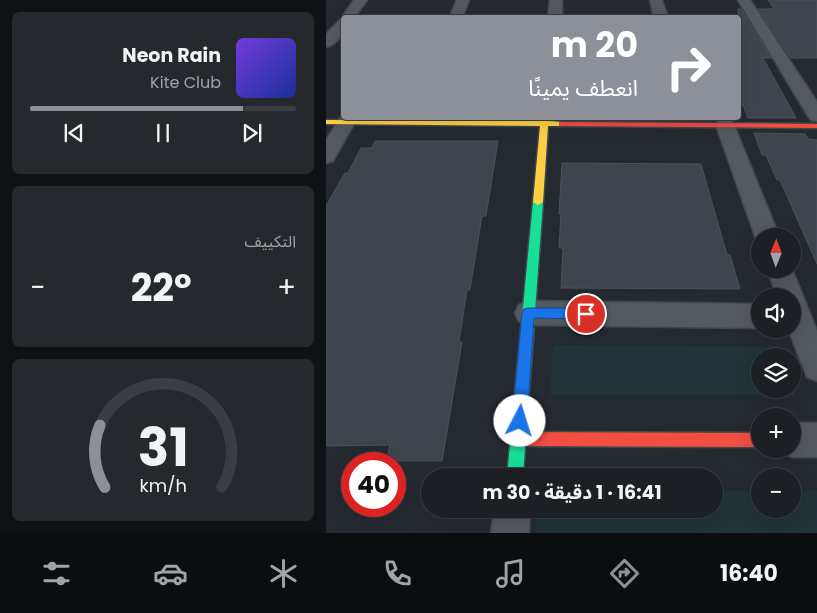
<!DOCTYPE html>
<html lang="ar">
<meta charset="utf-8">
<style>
:root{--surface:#1c2025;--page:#25282d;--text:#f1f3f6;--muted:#a0a3a7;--line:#3a3e42;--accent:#8c9099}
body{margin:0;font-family:Poppins,"Noto Sans Arabic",sans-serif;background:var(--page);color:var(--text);direction:rtl;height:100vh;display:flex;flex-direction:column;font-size:19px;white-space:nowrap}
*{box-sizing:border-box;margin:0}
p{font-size:16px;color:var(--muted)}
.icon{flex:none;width:28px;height:28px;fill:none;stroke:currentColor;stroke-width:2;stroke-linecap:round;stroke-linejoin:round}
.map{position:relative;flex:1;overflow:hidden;direction:ltr}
.side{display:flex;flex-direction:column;gap:12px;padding:12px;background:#0f1214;width:326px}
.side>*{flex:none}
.top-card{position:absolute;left:15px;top:15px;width:400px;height:105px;border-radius:5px;box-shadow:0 5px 20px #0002,0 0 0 1px var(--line);direction:rtl;background:#8c9099;color:#fff;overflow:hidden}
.needle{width:32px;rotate:1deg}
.buttons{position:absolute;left:425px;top:228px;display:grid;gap:10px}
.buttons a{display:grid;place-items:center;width:50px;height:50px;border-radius:50%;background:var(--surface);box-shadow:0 5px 20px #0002,0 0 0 1px var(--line);font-size:25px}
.speed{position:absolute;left:15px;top:452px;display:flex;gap:10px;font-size:25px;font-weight:700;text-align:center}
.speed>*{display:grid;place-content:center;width:65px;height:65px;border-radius:50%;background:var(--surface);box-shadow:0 5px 20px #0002,0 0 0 1px var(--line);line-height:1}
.speed .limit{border:8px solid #d22;background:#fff;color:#111}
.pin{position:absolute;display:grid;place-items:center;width:42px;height:42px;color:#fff;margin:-21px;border:2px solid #fff;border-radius:50%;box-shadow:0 1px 5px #0007}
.me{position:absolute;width:55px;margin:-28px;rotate:5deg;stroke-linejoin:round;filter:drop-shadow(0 0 4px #0008)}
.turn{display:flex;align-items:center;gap:18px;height:105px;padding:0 20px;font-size:22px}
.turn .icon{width:65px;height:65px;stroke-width:2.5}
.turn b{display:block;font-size:35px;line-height:42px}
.big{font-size:38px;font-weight:700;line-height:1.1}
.side .widget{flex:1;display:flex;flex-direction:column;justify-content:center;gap:8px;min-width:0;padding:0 18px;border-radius:8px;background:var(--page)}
.side .dial{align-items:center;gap:0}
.dial svg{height:130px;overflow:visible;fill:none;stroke:var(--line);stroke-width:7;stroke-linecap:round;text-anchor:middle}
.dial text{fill:var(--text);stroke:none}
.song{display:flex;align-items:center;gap:15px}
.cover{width:60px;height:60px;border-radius:8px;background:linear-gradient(135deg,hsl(260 70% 55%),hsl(230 70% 35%))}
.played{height:5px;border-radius:2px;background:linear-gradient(90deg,var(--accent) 80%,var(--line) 80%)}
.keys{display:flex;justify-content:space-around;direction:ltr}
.heat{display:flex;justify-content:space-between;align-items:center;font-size:28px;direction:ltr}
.trip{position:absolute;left:95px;top:468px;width:302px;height:50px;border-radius:25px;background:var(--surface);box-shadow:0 5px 20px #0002,0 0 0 1px var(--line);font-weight:700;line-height:50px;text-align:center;direction:rtl}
.tabs{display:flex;height:80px;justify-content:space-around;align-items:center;background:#0b0d0f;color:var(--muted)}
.tabs .icon{width:35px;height:35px}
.tabs .active{color:var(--accent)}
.tabs b{font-size:22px;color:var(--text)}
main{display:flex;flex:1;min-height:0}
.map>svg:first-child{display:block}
.green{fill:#223437}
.building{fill:#3f454d;stroke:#4c515a}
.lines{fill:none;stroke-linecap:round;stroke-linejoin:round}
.street-casing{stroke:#42464e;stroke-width:3}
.fast-casing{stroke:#42464e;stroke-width:3}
.slow-casing{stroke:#42464e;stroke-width:3}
.jam-casing{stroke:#42464e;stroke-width:3}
.street{fill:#545960;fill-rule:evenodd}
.fast{fill:#16e098;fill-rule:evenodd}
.slow{fill:#ffcf43;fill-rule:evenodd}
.jam{fill:#f24e42;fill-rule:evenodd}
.route{fill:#1a73e8;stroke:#114b97}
</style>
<main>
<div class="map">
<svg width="491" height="533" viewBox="0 0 491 533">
<rect width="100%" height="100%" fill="#252a31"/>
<path class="green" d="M227,345L454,347L457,356H434V389H466V387L469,395H224Z
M491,490V533H209L211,509H389V491H434V509H466V491Z"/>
<path class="building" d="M442,0H491V58H465L432,9H448Z
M412,9H415L445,58H437L470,118H422L417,105H412Z
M428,133L479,134L482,139L491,140V264L454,180H451L440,155H436Z
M49,141H172L160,216H156L144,290H141L133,342H136L116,461H60L64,445L0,446V206L19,173H22L35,148H46Z
M236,163L375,164L401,255H404L414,289L235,288L237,248H233L235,214H233Z"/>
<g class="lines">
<g class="street-casing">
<path id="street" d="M28,0H41L28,18H18C18,30 14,44 0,47V34L15,19Z
M131,0H143L136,18H123Z
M224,0H236V18H222Z
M324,0H336L342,18H328Z
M412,0H424L491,102V121L485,120L482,116Z
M18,117L26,118L29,122L7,161L0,163V140L14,118Z
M399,119L406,121L408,125L453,236H434V243L429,236L390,125L392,121Z
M441,269H466L491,331V381L481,377L462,329H466V296H451Z
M203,301L434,304V328L203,325L193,321L189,313L193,305Z
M466,423H491V457H466L454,452L453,449H466Z
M168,509H204L203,533H165Z"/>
</g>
<g class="fast-casing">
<path id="fast" d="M212,199L217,202L197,476H181L207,202Z"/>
</g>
<g class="slow-casing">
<path id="slow" d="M215,118H223V121L236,122L240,124L236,126H222L217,202L212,205L207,202L214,126L0,124V120L215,121Z"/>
</g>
<g class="jam-casing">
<path id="jam" d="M233,122L491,124V128L236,126H233Z
M192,432L434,433V447L192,446L187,444L185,439L187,434Z"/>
</g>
<use href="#street" class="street"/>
<use href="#fast" class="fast"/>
<use href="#slow" class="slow"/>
<use href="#jam" class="jam"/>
</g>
<path class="route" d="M202,308H260L265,310L267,314L265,318L260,319L208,318L201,421L199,426L194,428L189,426L186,421L196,313L198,309Z"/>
</svg>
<div class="buttons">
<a><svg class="needle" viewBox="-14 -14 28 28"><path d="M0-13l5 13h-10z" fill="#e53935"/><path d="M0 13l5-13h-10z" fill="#a0a3a7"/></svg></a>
<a><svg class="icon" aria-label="sound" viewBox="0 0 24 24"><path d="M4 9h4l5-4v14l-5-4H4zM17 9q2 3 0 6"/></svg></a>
<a><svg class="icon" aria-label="layers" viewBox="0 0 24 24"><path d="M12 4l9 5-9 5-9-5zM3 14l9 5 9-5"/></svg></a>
<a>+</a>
<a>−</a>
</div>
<div class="speed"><div class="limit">40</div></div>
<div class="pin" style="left:260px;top:314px;background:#d93025"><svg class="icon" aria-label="arrive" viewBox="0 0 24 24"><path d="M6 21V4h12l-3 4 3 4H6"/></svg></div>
<svg class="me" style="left:194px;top:421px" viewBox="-20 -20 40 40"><circle r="19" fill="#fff"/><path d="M0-13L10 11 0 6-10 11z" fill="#1a73e8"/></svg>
<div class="trip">16:41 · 1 دقيقة · 30 m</div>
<div class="top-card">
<div class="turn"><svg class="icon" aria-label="right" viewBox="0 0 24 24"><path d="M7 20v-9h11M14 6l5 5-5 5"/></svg><div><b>20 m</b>انعطف يمينًا</div></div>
</div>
</div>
<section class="side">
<div class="widget">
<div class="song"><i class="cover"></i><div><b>Neon Rain</b><p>Kite Club</p></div></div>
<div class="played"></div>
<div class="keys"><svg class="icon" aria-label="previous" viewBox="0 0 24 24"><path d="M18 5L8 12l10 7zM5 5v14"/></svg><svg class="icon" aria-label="pause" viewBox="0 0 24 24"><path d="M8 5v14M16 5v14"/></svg><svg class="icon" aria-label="next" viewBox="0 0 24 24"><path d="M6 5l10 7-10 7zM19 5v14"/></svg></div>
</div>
<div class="widget"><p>التكييف</p>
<div class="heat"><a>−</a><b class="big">22°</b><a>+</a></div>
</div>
<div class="widget dial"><svg viewBox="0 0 100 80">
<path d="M14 69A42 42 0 1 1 86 69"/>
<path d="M14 69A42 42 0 0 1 11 31" stroke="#8c9099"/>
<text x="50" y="56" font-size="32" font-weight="700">31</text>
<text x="50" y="72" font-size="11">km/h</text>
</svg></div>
</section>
</main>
<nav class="tabs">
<b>16:40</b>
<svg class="icon active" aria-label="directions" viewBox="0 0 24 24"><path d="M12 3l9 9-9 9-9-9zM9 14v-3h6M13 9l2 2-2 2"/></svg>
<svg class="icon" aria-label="music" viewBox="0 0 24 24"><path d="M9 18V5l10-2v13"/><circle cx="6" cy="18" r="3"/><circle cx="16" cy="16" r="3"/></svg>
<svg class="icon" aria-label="phone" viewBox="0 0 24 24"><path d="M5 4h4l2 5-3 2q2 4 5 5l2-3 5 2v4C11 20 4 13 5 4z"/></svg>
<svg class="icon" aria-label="climate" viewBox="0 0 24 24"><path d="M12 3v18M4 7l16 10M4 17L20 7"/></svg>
<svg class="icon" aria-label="car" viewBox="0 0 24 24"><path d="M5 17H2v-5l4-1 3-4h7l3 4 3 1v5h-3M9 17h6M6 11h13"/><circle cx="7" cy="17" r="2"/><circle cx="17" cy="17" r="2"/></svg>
<svg class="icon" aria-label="filters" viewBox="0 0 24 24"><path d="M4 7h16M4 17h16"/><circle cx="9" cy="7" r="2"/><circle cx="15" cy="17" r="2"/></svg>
</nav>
